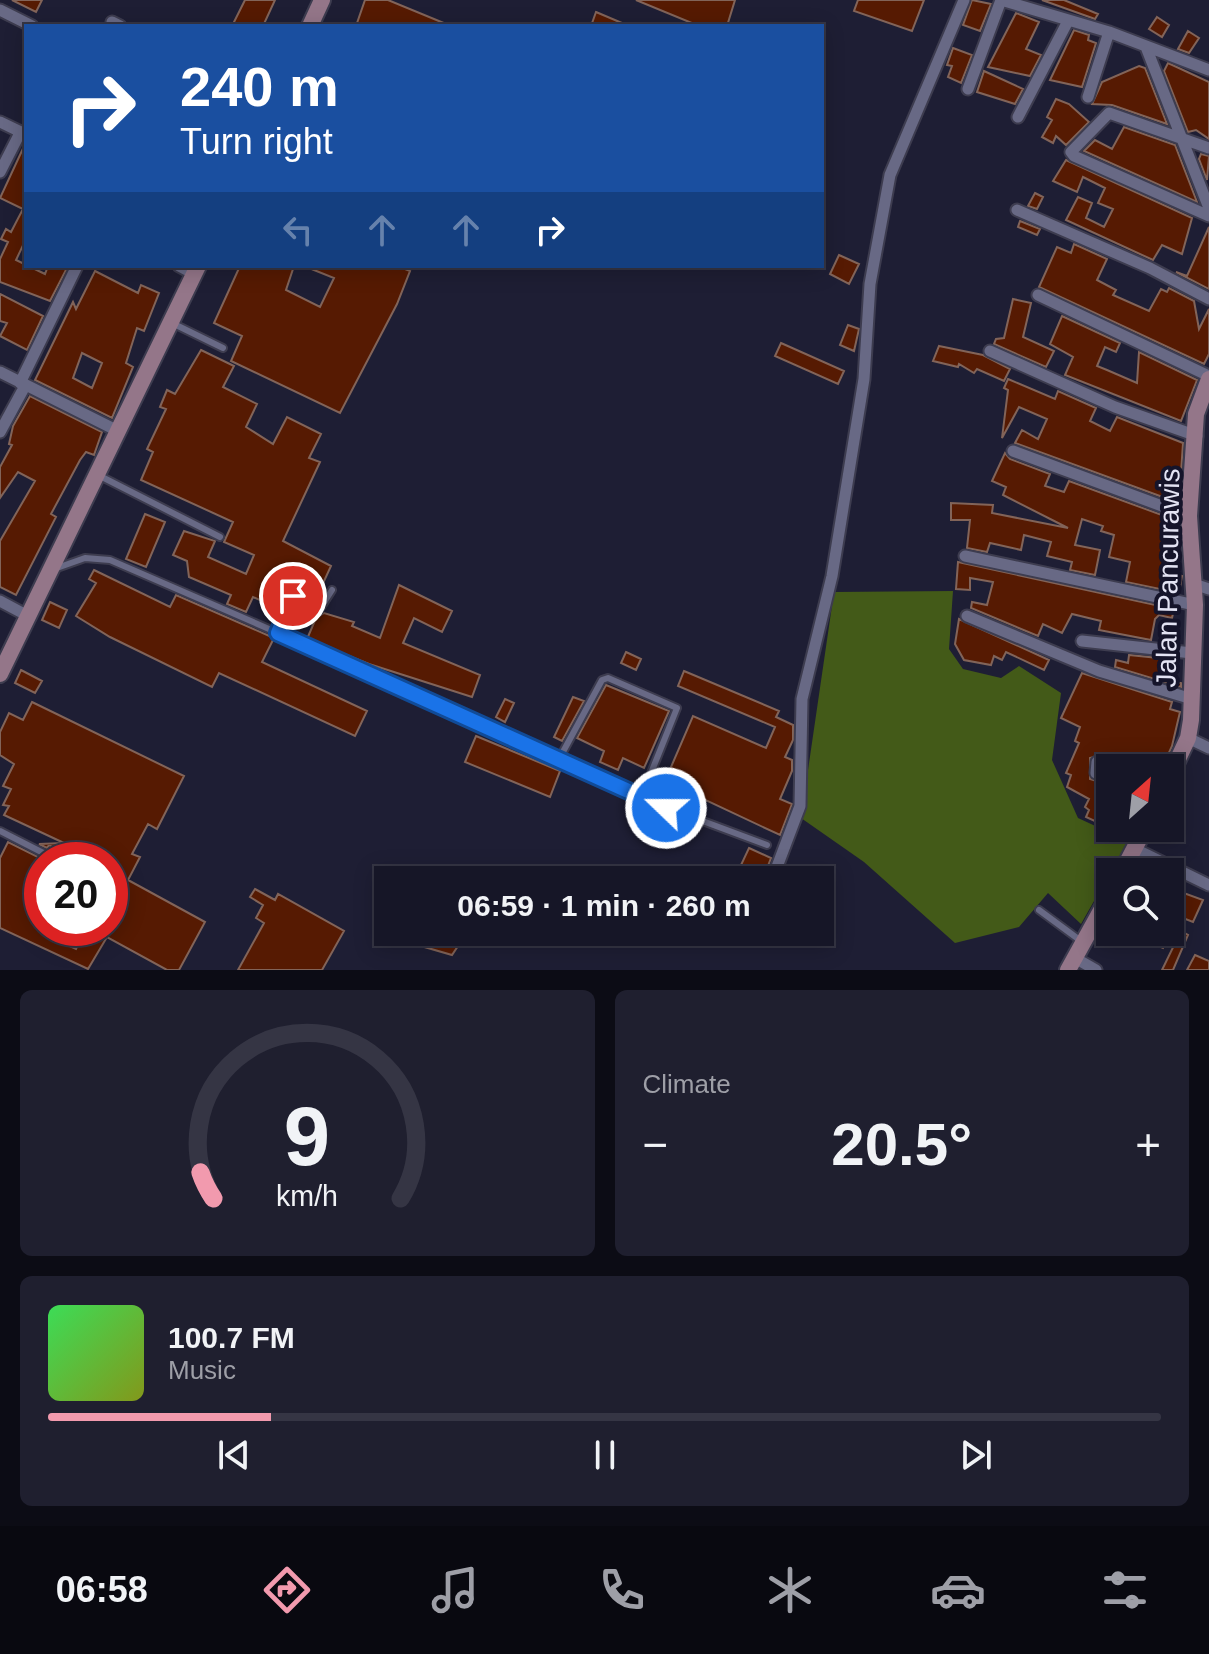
<!DOCTYPE html>
<meta charset="utf-8">
<style>
:root{--surface:#161627;--page:#1f1f2f;--text:#f1f3f6;--muted:#9e9fa7;--line:#353544;--accent:#f29aae}
body{margin:0;font-family:Arial,sans-serif;background:var(--page);color:var(--text);height:100vh;display:flex;flex-direction:column;font-size:30px;white-space:nowrap}
*{box-sizing:border-box;margin:0}
p{font-size:26px;color:var(--muted)}
.icon{flex:none;width:44px;height:44px;fill:none;stroke:currentColor;stroke-width:2;stroke-linecap:round;stroke-linejoin:round}
.map{position:relative;height:970px;overflow:hidden}
.sheet{display:flex;flex-direction:column;gap:20px;padding:20px;background:#0c0c15;flex:1}
.sheet>*{flex:none}
.top-card{position:absolute;left:24px;top:24px;width:800px;height:244px;border-radius:0px;box-shadow:0 4px 20px #0003,0 0 0 2px var(--line);background:#1a4fa0;color:#fff;overflow:hidden}
.needle{width:52px;rotate:27deg}
.fabs{position:absolute;left:1096px;top:754px;display:grid;gap:16px}
.fabs a{display:grid;place-items:center;width:88px;height:88px;border-radius:0px;background:var(--surface);box-shadow:0 4px 20px #0003,0 0 0 2px var(--line);font-size:40px}
.speed{position:absolute;left:24px;top:842px;display:flex;gap:16px;font-size:40px;font-weight:700;text-align:center}
.speed>*{display:grid;place-content:center;width:104px;height:104px;border-radius:50%;background:var(--surface);box-shadow:0 4px 20px #0003,0 0 0 2px var(--line);line-height:1}
.speed .limit{border:12px solid #d22;background:#fff;color:#111}
.pin{position:absolute;display:grid;place-items:center;width:68px;height:68px;color:#fff;margin:-34px;border:4px solid #fff;border-radius:50%;box-shadow:0 2px 8px #0007}
.me{position:absolute;width:88px;margin:-44px;rotate:292deg;stroke-linejoin:round;filter:drop-shadow(0 0 6px #0008)}
.turn{display:flex;align-items:center;gap:28px;height:168px;padding:0 24px;font-size:36px}
.turn .icon{width:104px;height:104px;stroke-width:2.5}
.turn b{display:block;font-size:56px;line-height:68px}
.lanes{display:flex;align-items:center;height:76px;padding:0 24px;background:#0003;justify-content:center;gap:40px;direction:ltr}
.lanes .off{opacity:.35}
.big{font-size:60px;font-weight:800;line-height:1.1}
.sheet .widget{flex:1;display:flex;flex-direction:column;justify-content:center;gap:12px;min-width:0;padding:0 28px;border-radius:12px;background:var(--page)}
.sheet .dial{align-items:center;gap:0}
.dial svg{height:208px;overflow:visible;fill:none;stroke:var(--line);stroke-width:7;stroke-linecap:round;text-anchor:middle}
.dial text{fill:var(--text);stroke:none}
.song{display:flex;align-items:center;gap:24px}
.cover{width:96px;height:96px;border-radius:12px;background:linear-gradient(135deg,hsl(130 70% 55%),hsl(70 70% 35%))}
.played{height:8px;border-radius:4px;background:linear-gradient(90deg,var(--accent) 20%,var(--line) 20%)}
.keys{display:flex;justify-content:space-around;direction:ltr}
.heat{display:flex;justify-content:space-between;align-items:center;font-size:44px;direction:ltr}
.sheet .tiles{flex:1;display:grid;gap:20px;grid-template-columns:1fr 1fr}
.widget:last-child{grid-column:span 2}
.trip{position:absolute;left:374px;top:866px;width:460px;height:80px;border-radius:0px;background:var(--surface);box-shadow:0 4px 20px #0003,0 0 0 2px var(--line);font-weight:800;line-height:80px;text-align:center}
.menu{display:flex;height:128px;justify-content:space-around;align-items:center;background:#090910;color:var(--muted)}
.menu .icon{width:56px;height:56px}
.menu .current{color:var(--accent)}
.menu b{font-size:36px;color:var(--text)}
.map>svg:first-child{display:block}
.forest{fill:#435a18}
.building{fill:#561a02;stroke:#826459;stroke-width:2;fill-rule:evenodd}
.lines{fill:none;stroke-linecap:round;stroke-linejoin:round}
.lane-casing{stroke:#3d3c4f;stroke-width:10}
.street-casing{stroke:#3d3c4f;stroke-width:15}
.secondary-casing{stroke:#3d3c4f;stroke-width:20}
.lane{stroke:#686985;stroke-width:6}
.street{stroke:#686985;stroke-width:11}
.secondary{stroke:#947689;stroke-width:16}
.route-casing{stroke:#114b97;stroke-width:20}
.route{stroke:#1a73e8;stroke-width:14}
.labels{text-anchor:middle;dominant-baseline:central;stroke-width:8;stroke-linejoin:round;paint-order:stroke}
.street-label{font-size:28px;fill:#e3e3f3;stroke:#15142a}
</style>
<div class="map">
<svg width="1209" height="970" viewBox="0 0 1209 970">
<rect width="100%" height="100%" fill="#1e1e34"/>
<path class="forest" d="M953,591L949,649L963,669L1001,678L1019,666L1061,693L1052,760L1078,818L1128,841L1081,924L1048,893L1019,927L955,943L864,862L801,818L834,592Z"/>
<path class="building" d="M12,0H42L36,12Z
M245,0H275L263,26H232Z
M365,0H388L451,26H356Z
M636,0H735L727,26H699Z
M858,0H924L912,31L854,11Z
M972,0L991,4L980,31L963,25Z
M1042,0H1064L1098,14L1095,19Z
M596,12L629,26H591Z
M1016,13L1039,22L1026,49L1041,55L1030,76L988,67Z
M1157,17L1169,25L1162,37L1149,29Z
M1074,30L1089,35L1088,40L1096,43L1082,87L1050,80Z
M1188,31L1199,38L1189,53L1178,49Z
M953,48L972,55L961,83L948,77L952,66L947,65Z
M1168,63L1209,82V139L1196,130L1188,132L1164,71Z
M1139,66L1145,68L1167,124L1112,105L1092,104L1102,82Z
M984,71L1023,89L1015,104L977,92Z
M1056,99L1069,104L1089,122L1066,145L1056,136L1053,143L1042,137L1052,120L1047,117Z
M1124,127L1175,145L1197,202L1084,151L1095,140L1112,149Z
M26,142V239L16,260L45,274L48,266H68L50,301L0,282V259L8,242L1,239L6,229L11,232L23,209L0,198Z
M1201,154L1209,156L1207,180L1199,159Z
M1066,160L1192,218L1182,254L1162,245L1153,260L1066,220L1078,197L1092,203L1086,218L1104,227L1113,209L1098,203L1105,188L1083,177L1077,192L1053,181Z
M1035,193L1043,197L1037,209L1028,206Z
M1020,221L1040,229L1037,235L1018,227Z
M1209,227V289L1176,272L1187,276Z
M1074,244L1107,259L1097,280L1116,290L1113,295L1149,311L1161,289L1167,292L1169,288L1194,301L1199,329L1209,309V354L1204,364L1039,287L1057,247L1071,253Z
M839,255L859,264L849,284L830,274Z
M240,266H294L286,290L320,307L334,278L304,266H407L405,269L410,271L397,304L340,413L231,361L242,336L214,323Z
M95,271L138,293L141,285L159,293L144,331L137,328L126,363L133,367L112,418L35,380L73,302L76,309ZM82,353L102,363L92,388L73,378Z
M0,294L43,316L27,350L0,336L7,323L0,321Z
M1013,299L1031,303L1023,337L1054,351L1046,367L994,344L996,339L1004,338Z
M1062,316L1120,343L1116,352L1105,347L1097,366L1107,370L1137,383L1139,352L1197,380L1181,421L1065,375L1073,357L1050,344Z
M848,325L859,329L854,351L840,345Z
M781,343L844,371L838,384L775,356Z
M939,346L983,355L1010,369L1004,381L977,369L974,373L959,364L958,367L933,361Z
M201,350L234,366L223,387L257,404L246,427L273,444L287,417L321,434L309,458L320,462L283,541L331,566L319,592L295,583L288,593L281,589L271,605L253,597L246,612L227,604L231,595L189,577L187,561L173,555L184,531L215,541L208,557L246,574L254,555L224,542L233,522L141,480L153,452L147,449L166,409L160,407L167,390L175,394Z
M1008,379L1055,399L1058,391L1096,408L1090,421L1110,431L1117,417L1183,443L1179,503L1015,443L1022,430L1038,439L1047,419L1019,407L1002,438L1008,390L1004,388Z
M30,396L102,432L94,455L86,452L80,460L51,514L56,517L16,595L0,587V541L35,481L18,472L0,498V467L12,445L9,444L13,426Z
M1005,453L1010,459L1050,474L1045,486L1064,492L1069,481L1170,518L1164,533L1179,536L1172,573L1182,576L1179,593L1126,582L1130,562L1109,557L1114,535L1101,531L1103,526L1082,519L1075,545L1100,550L1095,575L1070,570L1072,562L1047,556L1051,542L1024,535L1021,550L990,543L987,552L967,548L970,520H951V503L993,505L992,513L1068,528L1003,495L1006,487L992,481Z
M145,514L165,522L146,567L126,559Z
M958,562L1174,609L1172,618L1159,615L1155,619L1151,640L1099,630L1101,621L1072,614L1062,633L1043,624L1038,636L971,608L972,602L987,605L993,582L970,578V590L956,589Z
M94,570L170,607L176,595L274,638L262,662L367,711L355,736L219,673L212,687L110,637L76,616L96,583L89,579Z
M399,585L452,611L442,632L414,618L403,643L480,675L472,697L369,664L307,639L316,618L324,613L354,622L352,626L380,638Z
M50,602L67,610L59,628L42,620Z
M959,619L1049,660L1044,670L1006,652L1002,660L994,656L991,665L964,660L955,644Z
M626,652L641,659L636,670L621,663Z
M1129,655L1178,660L1175,682L1181,683V687L1115,667L1116,660L1128,663Z
M21,670L42,681L35,693L15,683Z
M684,671L779,711L776,717L793,725V740L785,757L792,760V771L780,799L792,804L780,835L665,781L693,716L766,748L775,727L678,686Z
M1082,673L1172,702L1170,709L1180,712L1172,746L1162,768H1110L1105,767L1101,755L1090,758V779L1110,785V828L1086,817L1089,810L1085,807L1089,799L1067,787L1071,775L1066,773L1079,743L1075,741L1080,727L1061,718Z
M606,685L669,711L644,768L623,758L618,770L600,762L604,751L577,738Z
M573,697L584,701L562,741L554,737Z
M505,699L514,703L505,722L496,717Z
M32,702L184,776L157,829L148,824L132,854L140,857L128,880L205,922L179,970H167L107,937L88,969L0,928V858L8,842L42,859V928H61L56,940L76,949L86,928H110V860H77L49,845L47,848L39,844L64,843L4,815L9,806L3,805L11,789L3,786L14,764L0,755V732L9,713L23,720Z
M476,736L560,771L550,797L465,762Z
M749,848L771,858L764,876L741,865Z
M1170,888L1203,900L1193,922L1178,916L1163,948L1126,932H1170Z
M255,889L275,900L278,894L344,931L322,970H238L264,923L256,918L263,905L250,897Z
M1181,931L1188,935L1173,970H1162Z
M425,934L458,946L452,955L421,946Z
M1195,955L1209,961V970H1187Z"/>
<g class="lines">
<g class="lane-casing">
<path id="lane" d="M174,324L223,348
M100,476L220,537
M54,569L85,558L110,560L329,655L641,798L767,845
M286,613L318,612L332,590
M278,633L293,596
M558,761L602,680L608,678L677,708L641,798
M0,831L57,860
M1039,910L1081,941"/>
</g>
<g class="street-casing">
<path id="street" d="M1001,0L1109,32L1209,70
M0,10L32,26
M112,22L120,26
M1146,47L1209,208
M968,89L1001,0
M1088,97L1109,32
M1018,117L1068,21
M0,122L25,134
M1209,148L1109,113L1071,152L1074,156L1209,216
M0,172L20,133
M1017,210L1150,268L1209,299
M179,266L194,274
M1038,295L1209,376
M990,351L1115,407L1197,436
M0,372L118,431
M20,383L77,266
M0,432L25,386
M1013,451L1189,516
M965,556L1195,605
M1194,584L1209,589
M0,601L28,616
M967,616L1099,671L1192,699
M1082,641L1192,653
M1188,738L1209,748
M1097,762L1096,773L1110,777
M1135,849L1209,885
M772,880L800,806L802,699L832,576L864,379L870,284L890,175L964,0
M1075,958L1096,970"/>
</g>
<g class="secondary-casing">
<path id="secondary" d="M310,26L322,0
M0,674L198,266
M1170,776L1188,738L1191,720L1195,605L1189,516L1196,414L1209,379
M1122,872L1145,828
M1068,970L1110,894"/>
</g>
<use href="#lane" class="lane"/>
<use href="#street" class="street"/>
<use href="#secondary" class="secondary"/>
</g>
<g class="lines">
<g class="route-casing">
<path id="route" d="M293,596L278,633L666,808"/>
</g>
<use href="#route" class="route"/>
</g>
<g class="labels">
<g class="street-label">
<text transform="translate(1168 578) rotate(-89)">Jalan Pancurawis</text>
</g>
</g>
</svg>
<div class="fabs">
<a><svg class="needle" viewBox="-14 -14 28 28"><path d="M0-13l5 13h-10z" fill="#e53935"/><path d="M0 13l5-13h-10z" fill="#9e9fa7"/></svg></a>
<a><svg class="icon" aria-label="search" viewBox="0 0 24 24"><circle cx="10" cy="10" r="6"/><path d="M15 15l6 6"/></svg></a>
</div>
<div class="speed"><div class="limit">20</div></div>
<div class="pin" style="left:293px;top:596px;background:#d93025"><svg class="icon" aria-label="arrive" viewBox="0 0 24 24"><path d="M6 21V4h12l-3 4 3 4H6"/></svg></div>
<svg class="me" style="left:666px;top:808px" viewBox="-20 -20 40 40"><circle r="17" fill="#1a73e8" stroke="#fff" stroke-width="3"/><path d="M0-11L8 9 0 5-8 9z" fill="#fff"/></svg>
<div class="trip">06:59 · 1 min · 260 m</div>
<div class="top-card">
<div class="turn"><svg class="icon" aria-label="right" viewBox="0 0 24 24"><path d="M7 20v-9h11M14 6l5 5-5 5"/></svg><div><b>240 m</b>Turn right</div></div>
<div class="lanes"><svg class="icon off" aria-label="left" viewBox="0 0 24 24"><path d="M17 20v-9H6M10 6l-5 5 5 5"/></svg><svg class="icon off" aria-label="ahead" viewBox="0 0 24 24"><path d="M12 20V5M6 11l6-6 6 6"/></svg><svg class="icon off" aria-label="ahead" viewBox="0 0 24 24"><path d="M12 20V5M6 11l6-6 6 6"/></svg><svg class="icon" aria-label="right" viewBox="0 0 24 24"><path d="M7 20v-9h11M14 6l5 5-5 5"/></svg></div>
</div>
</div>
<section class="sheet">
<div class="tiles">
<div class="widget dial"><svg viewBox="0 0 100 80">
<path d="M14 69A42 42 0 1 1 86 69"/>
<path d="M14 69A42 42 0 0 1 9 59" stroke="#f29aae"/>
<text x="50" y="56" font-size="32" font-weight="700">9</text>
<text x="50" y="72" font-size="11">km/h</text>
</svg></div>
<div class="widget"><p>Climate</p>
<div class="heat"><a>−</a><b class="big">20.5°</b><a>+</a></div>
</div>
<div class="widget">
<div class="song"><i class="cover"></i><div><b>100.7 FM</b><p>Music</p></div></div>
<div class="played"></div>
<div class="keys"><svg class="icon" aria-label="previous" viewBox="0 0 24 24"><path d="M18 5L8 12l10 7zM5 5v14"/></svg><svg class="icon" aria-label="pause" viewBox="0 0 24 24"><path d="M8 5v14M16 5v14"/></svg><svg class="icon" aria-label="next" viewBox="0 0 24 24"><path d="M6 5l10 7-10 7zM19 5v14"/></svg></div>
</div>
</div>
</section>
<nav class="menu">
<b>06:58</b>
<svg class="icon current" aria-label="directions" viewBox="0 0 24 24"><path d="M12 3l9 9-9 9-9-9zM9 14v-3h6M13 9l2 2-2 2"/></svg>
<svg class="icon" aria-label="music" viewBox="0 0 24 24"><path d="M9 18V5l10-2v13"/><circle cx="6" cy="18" r="3"/><circle cx="16" cy="16" r="3"/></svg>
<svg class="icon" aria-label="phone" viewBox="0 0 24 24"><path d="M5 4h4l2 5-3 2q2 4 5 5l2-3 5 2v4C11 20 4 13 5 4z"/></svg>
<svg class="icon" aria-label="climate" viewBox="0 0 24 24"><path d="M12 3v18M4 7l16 10M4 17L20 7"/></svg>
<svg class="icon" aria-label="car" viewBox="0 0 24 24"><path d="M5 17H2v-5l4-1 3-4h7l3 4 3 1v5h-3M9 17h6M6 11h13"/><circle cx="7" cy="17" r="2"/><circle cx="17" cy="17" r="2"/></svg>
<svg class="icon" aria-label="filters" viewBox="0 0 24 24"><path d="M4 7h16M4 17h16"/><circle cx="9" cy="7" r="2"/><circle cx="15" cy="17" r="2"/></svg>
</nav>
